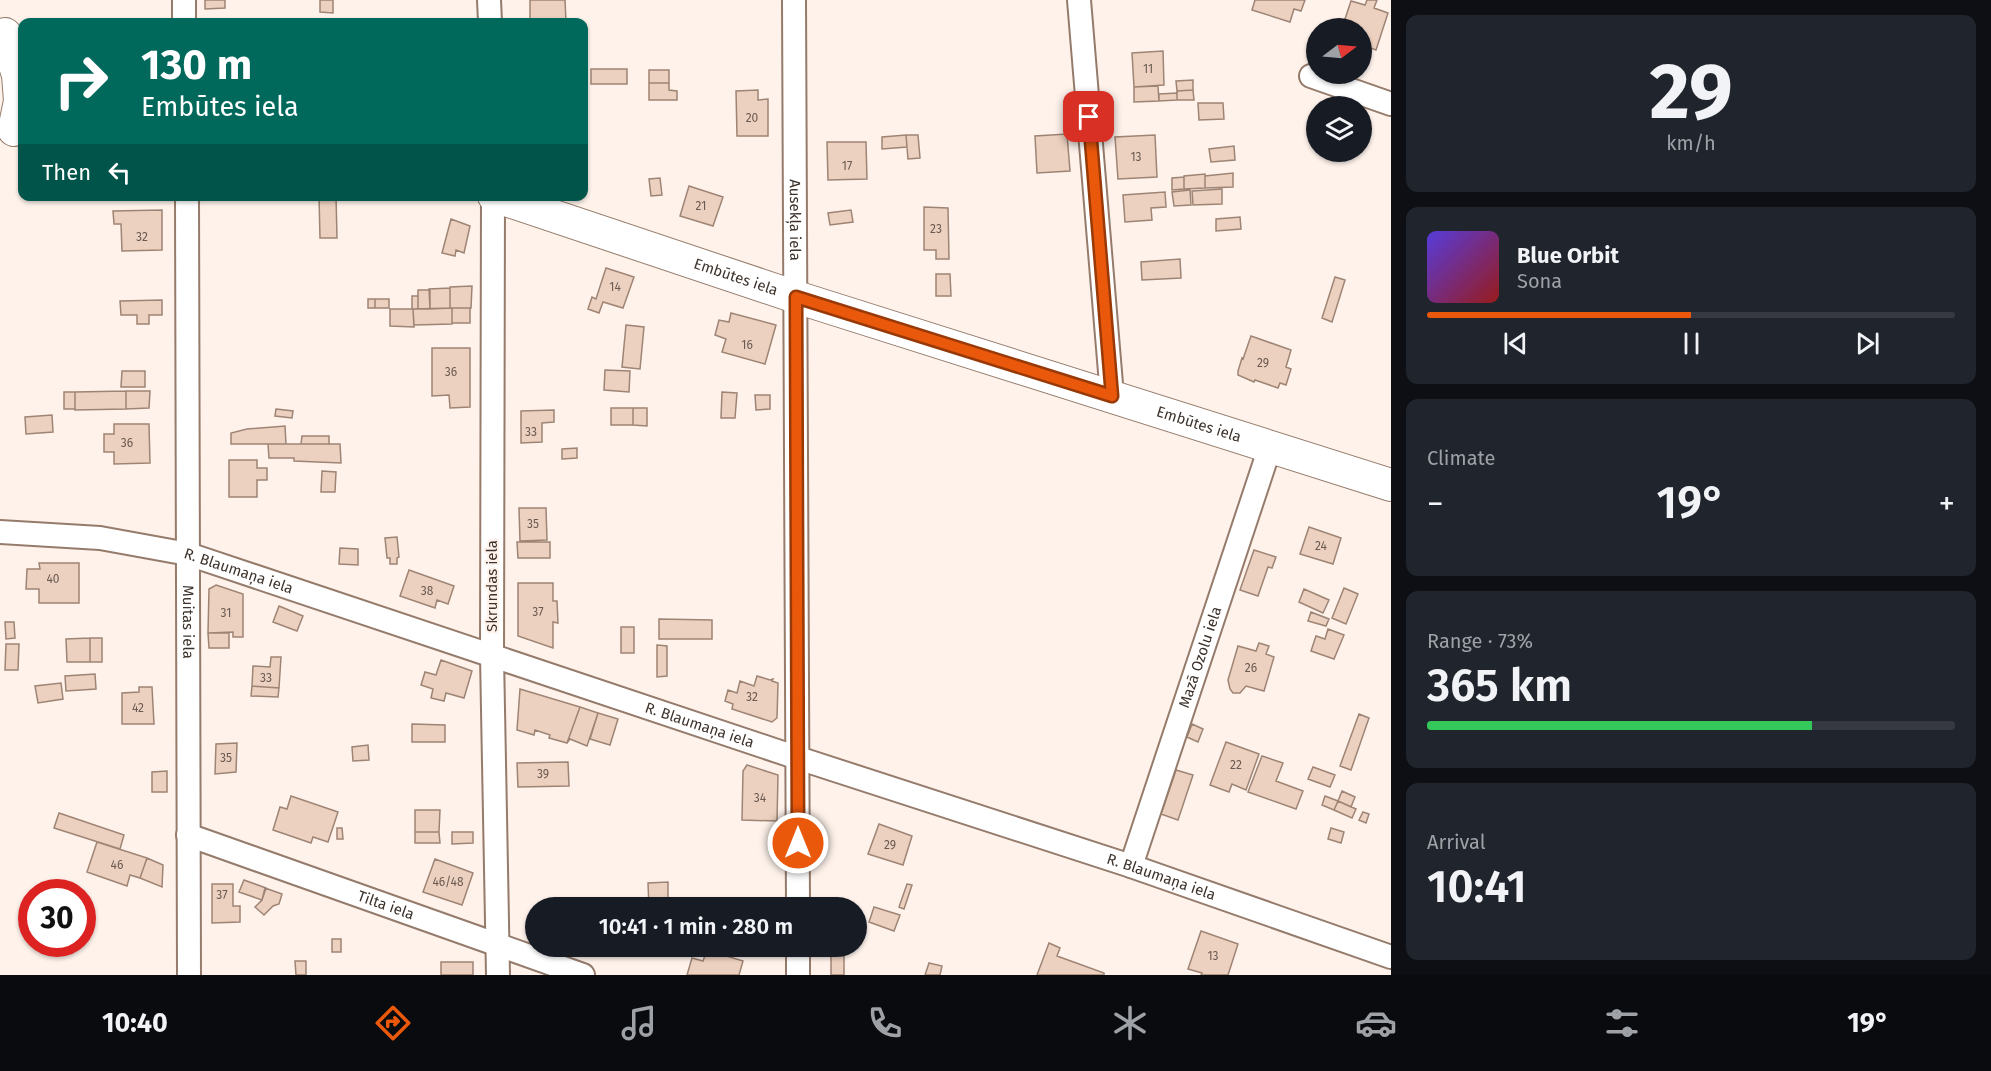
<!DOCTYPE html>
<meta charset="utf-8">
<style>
:root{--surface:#171b24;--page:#20242c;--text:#f1f3f6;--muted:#9ea1a6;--line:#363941;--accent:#ea580c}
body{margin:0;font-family:"Fira Sans",sans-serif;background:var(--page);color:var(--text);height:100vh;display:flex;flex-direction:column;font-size:22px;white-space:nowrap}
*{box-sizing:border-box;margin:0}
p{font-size:20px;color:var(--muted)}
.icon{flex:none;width:33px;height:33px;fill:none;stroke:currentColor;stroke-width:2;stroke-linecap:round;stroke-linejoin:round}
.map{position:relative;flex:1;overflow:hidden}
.panel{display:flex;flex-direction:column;gap:15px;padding:15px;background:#0d0f14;width:600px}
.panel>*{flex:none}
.guide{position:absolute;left:18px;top:18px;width:570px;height:183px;border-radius:12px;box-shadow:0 2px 4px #0004;background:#00695c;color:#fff;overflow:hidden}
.needle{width:39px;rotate:74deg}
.buttons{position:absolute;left:1306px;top:18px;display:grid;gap:12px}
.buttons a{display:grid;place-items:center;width:66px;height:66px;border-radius:50%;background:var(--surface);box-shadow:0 2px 4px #0004;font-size:30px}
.speed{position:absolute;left:18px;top:879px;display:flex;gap:12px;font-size:30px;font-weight:700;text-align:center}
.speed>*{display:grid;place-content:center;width:78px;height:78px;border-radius:50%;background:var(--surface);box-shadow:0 2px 4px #0004;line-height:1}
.speed .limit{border:9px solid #d22;background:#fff;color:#111}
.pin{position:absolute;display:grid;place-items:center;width:51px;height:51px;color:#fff;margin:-26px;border-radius:12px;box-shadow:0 3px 9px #0006}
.me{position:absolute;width:66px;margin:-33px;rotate:0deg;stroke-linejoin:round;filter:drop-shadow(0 0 4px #0008)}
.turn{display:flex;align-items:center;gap:21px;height:126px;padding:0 24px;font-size:27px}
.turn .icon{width:78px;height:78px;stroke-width:2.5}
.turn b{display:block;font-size:42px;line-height:51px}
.then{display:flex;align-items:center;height:57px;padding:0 24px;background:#0003;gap:12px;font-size:22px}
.big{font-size:45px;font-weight:600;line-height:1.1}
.panel .widget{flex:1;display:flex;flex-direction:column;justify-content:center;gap:9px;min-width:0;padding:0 21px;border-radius:12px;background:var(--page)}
.panel .dial{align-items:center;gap:0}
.dial b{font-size:78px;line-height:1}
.song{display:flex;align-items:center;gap:18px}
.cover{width:72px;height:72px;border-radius:9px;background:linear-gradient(135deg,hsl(250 70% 55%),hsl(0 70% 35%))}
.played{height:6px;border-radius:3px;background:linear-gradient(90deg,var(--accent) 50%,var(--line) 50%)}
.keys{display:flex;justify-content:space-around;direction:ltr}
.heat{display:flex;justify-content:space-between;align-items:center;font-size:33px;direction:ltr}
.charge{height:9px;border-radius:4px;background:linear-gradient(90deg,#34c759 73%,var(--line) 0)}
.trip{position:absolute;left:525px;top:897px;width:342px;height:60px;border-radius:30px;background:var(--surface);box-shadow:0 2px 4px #0004;font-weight:600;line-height:60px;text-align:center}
.tab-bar{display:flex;height:96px;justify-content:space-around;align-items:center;background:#090b0e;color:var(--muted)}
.tab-bar .icon{width:42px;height:42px}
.tab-bar .current{color:var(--accent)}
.tab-bar b{font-size:27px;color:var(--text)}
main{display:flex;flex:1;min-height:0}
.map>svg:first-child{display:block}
.building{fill:#edd1c0;stroke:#9e8474;stroke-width:1.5}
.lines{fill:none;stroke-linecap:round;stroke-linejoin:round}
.street-casing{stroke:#957b6b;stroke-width:26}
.secondary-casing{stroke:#957b6b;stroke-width:34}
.street{stroke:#fff;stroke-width:22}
.secondary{stroke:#fff;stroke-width:32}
.route-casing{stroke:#983908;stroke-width:15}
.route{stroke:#ea580c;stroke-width:10}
.labels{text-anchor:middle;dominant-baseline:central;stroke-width:4.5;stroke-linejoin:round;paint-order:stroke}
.number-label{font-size:12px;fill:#6a5a51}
.street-label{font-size:15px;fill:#3e332c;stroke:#fef2eb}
</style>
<main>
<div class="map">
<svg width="1391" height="975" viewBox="0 0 1391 975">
<rect width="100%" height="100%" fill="#fef2eb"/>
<path class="building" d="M205,0H225V8L205,9Z
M320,0H333V13L320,12Z
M530,0H565L566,22H530Z
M1255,0H1305L1301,11L1294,9L1290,22L1252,10Z
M1367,0H1377L1374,8L1388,13L1376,50L1362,45V28H1342L1351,1L1365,5Z
M1163,51L1164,85L1134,87L1132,53Z
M591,69H627V84H591Z
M649,70H669V83H649Z
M1193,80V90L1177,91L1176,81Z
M649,83H669V90L677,91V100H649Z
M1158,86L1159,101L1134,102V87Z
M758,90V100L768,99V136H737L736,91Z
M1193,90L1194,100H1177V91Z
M1177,93V100L1159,101V94Z
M1198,103H1223L1224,119L1199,120Z
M1067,134L1070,171L1037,173L1035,136Z
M906,135H918L920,158L908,159Z
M906,135L907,147L882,149V137Z
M1155,135L1157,177L1118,179L1115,137Z
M827,142H866L867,179L828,180Z
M1234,146L1235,160L1211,162L1209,149Z
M1233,173V187L1205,188V176Z
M1205,174V188L1184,189V176Z
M1184,177V189L1172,190V178Z
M660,178L662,195L651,196L649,179Z
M689,186L723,197L713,226L680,216Z
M1222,189V204L1193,205L1192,191Z
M1190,190L1191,205L1174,206L1172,192Z
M1165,192L1166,207L1151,208L1152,220L1125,222L1123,195Z
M319,196H336L337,238H320Z
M924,207L948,208L949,259H936V250H924Z
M162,210V250L122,251L121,224H114L113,211Z
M851,210L853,222L830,225L828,213Z
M1240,217L1241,229L1216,231V219Z
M451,219L470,226L464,253L456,250L455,256L442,253Z
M1180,259L1181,278L1142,280L1141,262Z
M606,268L634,277L623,308L603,302L599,313L588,309L592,297L596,299Z
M936,274H950L951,296H936Z
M1335,277L1345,280L1332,322L1322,318Z
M472,286L471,308H450V287Z
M450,288V308L430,309L429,289Z
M418,290H430V309H418Z
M412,296H418V309H412Z
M368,299H375V308H368Z
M375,299H389V308H375Z
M162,300V315H149V324H137V315H121L120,301Z
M452,308H470V323H452Z
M452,308V324L414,325L413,309Z
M390,309H413L414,327L390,326Z
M731,313L776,325L765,364L722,352L726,339L715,335L719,320L729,322Z
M626,325L644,327L640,369L622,367Z
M1251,336L1291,350L1286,367L1291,369L1286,385L1280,383L1278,388L1255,380L1254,382L1238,375V371L1242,358L1243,359Z
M432,348H470V407L450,408L449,395L432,396Z
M605,370L630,371L629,392L604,390Z
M122,371H145V387H121Z
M126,391V409L75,410V392Z
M126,391H150L149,408L126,409Z
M64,392H75V409H64Z
M722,392L737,393L735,418H721Z
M755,395H770V409L756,410Z
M611,408H633V425H611Z
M633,408H647V426L633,425Z
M276,409L293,411L292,418L275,416Z
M554,410V422L542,423V442L521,443V411Z
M52,415L53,432L26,434L25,417Z
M114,424H149L150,463L114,464V452H104V434H114Z
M285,426L286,444H231V433L247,429Z
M302,436H329V444H301Z
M268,444H340L341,463L294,461V458H269Z
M577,448V458L562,459V449Z
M229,460H257V468H267V480H257V497H229Z
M322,471L336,472L335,492H321Z
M519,508H546L547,540L520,541Z
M1309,527L1341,538L1333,564L1300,554Z
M397,537L399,557L397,558V564H390V558H387L385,538Z
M517,542H550V558H518Z
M340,548L358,549V565L339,564Z
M1254,550L1276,557L1272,568L1268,567L1258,596L1240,590Z
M39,563H79V603H39V589H26L27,569H40Z
M409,570L454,586L448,604L437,600L435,608L400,596Z
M518,583H553V601H557L558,623L553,622V648L518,636Z
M216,585L243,594V637H233V632L208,633L209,589Z
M1344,588L1358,594L1346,624L1332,618Z
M1304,589L1329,600L1323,613L1299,602Z
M279,606L303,616L297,631L273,622Z
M1311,612L1329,619L1326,626L1308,621Z
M659,619L712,620V639H659Z
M5,622H14L15,638L6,639Z
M621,627H634V653H621Z
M1328,629L1344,635L1334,659L1311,651L1316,636L1325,639Z
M208,633H229V648H209Z
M90,638H102V662H90Z
M90,638V662H67L66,639Z
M1259,643L1269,646L1266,654L1274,657L1264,691L1246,686L1240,693H1233L1230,689L1228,680L1238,646L1256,651Z
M6,644H19L18,670H5Z
M657,645L667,646V676L657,677Z
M271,657H281L279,688L252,686L253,666L270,667Z
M441,660L472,671L464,698L446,693L444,701L431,698L433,689L421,685L425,672L436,675Z
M95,674L96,689L66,691L65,676Z
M757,676L770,680L773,679L772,681L778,683L777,718L772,722L732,709L733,704L725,701L728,690L737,693L740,681L754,686Z
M61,683L63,699L38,703L35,686Z
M252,686L279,688L278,697L251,696Z
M139,687H152L154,724H122V693L139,692Z
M520,689L580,707L567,743L549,738L550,735L535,730L534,735L517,730Z
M580,707L598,713L587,746L570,739L567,743Z
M598,713L618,719L610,745L590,739Z
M1359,714L1369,718L1351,770L1340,766Z
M412,724L445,725V742H412Z
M1192,724L1203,729L1198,742L1187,737Z
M1226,742L1259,754L1246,790L1232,784L1229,792L1210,785Z
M237,743L236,772L215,774L216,744Z
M368,745L369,760L353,761L352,747Z
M1262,756L1283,763L1276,781L1303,791L1296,809L1248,792Z
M568,762L569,786L518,787L517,763Z
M747,765L778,775L777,821L742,820L743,771Z
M1313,767L1335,775L1330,787L1308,779Z
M1176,770L1193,775L1178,820L1161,814Z
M167,771V792H152V772Z
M1342,791L1355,797L1351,807L1338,801Z
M291,796L338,812L328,842L313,837L311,843L273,830L280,807L287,809Z
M1325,796L1338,801L1334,810L1322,805Z
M1338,801L1356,809L1352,818L1334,810Z
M415,810H440L439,832H415Z
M1363,812L1369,814L1366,823L1359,820Z
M59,813L124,835L120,849L54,828Z
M879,824L912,836L903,865L868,854Z
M337,828H342L343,839H337Z
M1331,828L1344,832L1341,843L1328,839Z
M415,832H439L440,843H415Z
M452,832H473V843L452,844Z
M97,842L147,858L140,878L130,875L127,886L87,872Z
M147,858L163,865L162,887L140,878Z
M435,859L473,873L462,905L423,892Z
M244,880L266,888L262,900L239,892Z
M668,882V908H649L648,883Z
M212,884H233V906H240V922L212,923Z
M907,884L912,885L904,909L899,907Z
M265,888L282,894L279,904L273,906L264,915L255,907L262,900Z
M874,907L900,915L894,931L869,922Z
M1201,931L1238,944L1228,975H1201L1202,973L1188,969Z
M332,939H341V952H332Z
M1049,943L1060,948L1057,956L1104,973V975H1037Z
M831,946H844V975H831Z
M707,950L743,961L739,975H687L692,958L703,961Z
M295,961H306V975H296Z
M441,962H473V975H441Z
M929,963L942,966L940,975H925Z"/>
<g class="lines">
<g class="street-casing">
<g id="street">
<path d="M184,0V22"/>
<path d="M489,0L490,22"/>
<path id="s1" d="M794,0L798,908"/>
<path d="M1079,0L1112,396"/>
<path d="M1311,76L1391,104"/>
<path id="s2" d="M187,196L189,975"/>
<path d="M493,196L492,656L498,975"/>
<path id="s3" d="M0,532L100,538L188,554L798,758L1131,866L1391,957"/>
<path id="s4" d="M188,835L583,975"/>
<path id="s5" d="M1131,866L1270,447"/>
<path d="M798,975V946"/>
</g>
</g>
<g class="secondary-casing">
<g id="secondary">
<path d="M5,34L18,75L20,101L14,130"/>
<path id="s6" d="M494,196L796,297L1391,485"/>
</g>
</g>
<use href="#street" class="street"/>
<use href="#secondary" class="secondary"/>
</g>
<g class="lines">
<g class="route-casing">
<path id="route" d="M798,843L796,297L1112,396L1089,117"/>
</g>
<use href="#route" class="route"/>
</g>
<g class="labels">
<g class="number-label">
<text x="1148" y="69">11</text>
<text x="752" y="118">20</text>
<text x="1136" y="157">13</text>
<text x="847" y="166">17</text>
<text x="701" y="206">21</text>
<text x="936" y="229">23</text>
<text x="142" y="237">32</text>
<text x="615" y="287">14</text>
<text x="747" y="345">16</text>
<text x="1263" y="363">29</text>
<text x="451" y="372">36</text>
<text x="531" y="432">33</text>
<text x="127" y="443">36</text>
<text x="533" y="524">35</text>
<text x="1321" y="546">24</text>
<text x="53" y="579">40</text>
<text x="427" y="591">38</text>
<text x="538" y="612">37</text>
<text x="226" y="613">31</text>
<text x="1251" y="668">26</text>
<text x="266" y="678">33</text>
<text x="752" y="697">32</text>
<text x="138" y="708">42</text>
<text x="226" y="758">35</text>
<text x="1236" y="765">22</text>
<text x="543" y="774">39</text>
<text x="760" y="798">34</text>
<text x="890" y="845">29</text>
<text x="117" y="865">46</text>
<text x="448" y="882">46/48</text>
<text x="222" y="895">37</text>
<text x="1213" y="956">13</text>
</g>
<g class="street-label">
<text stroke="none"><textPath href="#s1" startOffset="220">Ausekļa iela</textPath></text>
<text stroke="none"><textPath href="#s6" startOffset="255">Embūtes iela</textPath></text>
<text stroke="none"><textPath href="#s6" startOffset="741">Embūtes iela</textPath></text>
<text stroke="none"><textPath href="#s3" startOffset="243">R. Blaumaņa iela</textPath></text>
<text transform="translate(492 586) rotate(-90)">Skrundas iela</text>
<text stroke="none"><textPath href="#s2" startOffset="426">Muitas iela</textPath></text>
<text stroke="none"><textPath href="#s5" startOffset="220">Mazā Ozolu iela</textPath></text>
<text stroke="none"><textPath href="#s3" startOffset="729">R. Blaumaņa iela</textPath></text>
<text stroke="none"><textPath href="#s3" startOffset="1215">R. Blaumaņa iela</textPath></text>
<text stroke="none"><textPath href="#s4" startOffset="210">Tilta iela</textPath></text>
</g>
</g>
</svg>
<div class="buttons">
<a><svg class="needle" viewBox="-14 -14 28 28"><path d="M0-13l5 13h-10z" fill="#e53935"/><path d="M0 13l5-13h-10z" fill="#9ea1a6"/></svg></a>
<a><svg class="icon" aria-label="layers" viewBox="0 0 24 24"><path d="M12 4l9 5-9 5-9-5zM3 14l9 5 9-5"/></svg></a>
</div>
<div class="speed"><div class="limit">30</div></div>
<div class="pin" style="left:1089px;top:117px;background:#d93025"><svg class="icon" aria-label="arrive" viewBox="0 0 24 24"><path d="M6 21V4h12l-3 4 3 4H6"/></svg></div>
<svg class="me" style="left:798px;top:843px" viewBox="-20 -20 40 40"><circle r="17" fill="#ea580c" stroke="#fff" stroke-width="3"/><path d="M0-11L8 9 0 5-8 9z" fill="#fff"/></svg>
<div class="trip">10:41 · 1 min · 280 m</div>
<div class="guide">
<div class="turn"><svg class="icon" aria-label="right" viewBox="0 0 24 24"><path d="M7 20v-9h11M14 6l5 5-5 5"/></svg><div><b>130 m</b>Embūtes iela</div></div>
<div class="then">Then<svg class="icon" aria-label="left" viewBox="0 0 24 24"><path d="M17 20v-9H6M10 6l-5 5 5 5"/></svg></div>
</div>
</div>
<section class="panel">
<div class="widget dial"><b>29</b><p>km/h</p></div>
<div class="widget">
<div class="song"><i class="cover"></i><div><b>Blue Orbit</b><p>Sona</p></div></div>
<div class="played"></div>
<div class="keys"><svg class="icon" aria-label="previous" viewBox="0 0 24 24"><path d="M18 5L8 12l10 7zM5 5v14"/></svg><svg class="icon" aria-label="pause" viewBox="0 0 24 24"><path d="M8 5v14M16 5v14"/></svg><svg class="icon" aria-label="next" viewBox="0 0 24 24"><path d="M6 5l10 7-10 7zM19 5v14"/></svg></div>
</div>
<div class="widget"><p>Climate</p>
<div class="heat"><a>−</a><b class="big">19°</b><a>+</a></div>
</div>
<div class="widget"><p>Range · 73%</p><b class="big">365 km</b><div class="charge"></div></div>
<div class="widget"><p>Arrival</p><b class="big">10:41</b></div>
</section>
</main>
<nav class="tab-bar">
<b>10:40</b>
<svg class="icon current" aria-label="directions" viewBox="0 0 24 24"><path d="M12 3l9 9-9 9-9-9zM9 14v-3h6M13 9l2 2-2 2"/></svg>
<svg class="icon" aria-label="music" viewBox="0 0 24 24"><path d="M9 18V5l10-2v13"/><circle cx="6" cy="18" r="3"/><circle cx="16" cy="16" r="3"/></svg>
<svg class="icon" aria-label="phone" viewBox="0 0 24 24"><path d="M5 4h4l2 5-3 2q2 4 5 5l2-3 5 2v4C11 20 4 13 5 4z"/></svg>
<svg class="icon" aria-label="climate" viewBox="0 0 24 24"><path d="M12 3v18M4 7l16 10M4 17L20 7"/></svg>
<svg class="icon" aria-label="car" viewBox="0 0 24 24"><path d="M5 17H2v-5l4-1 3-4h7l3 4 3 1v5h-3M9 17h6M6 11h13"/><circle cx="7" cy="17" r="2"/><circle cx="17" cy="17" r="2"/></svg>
<svg class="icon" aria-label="filters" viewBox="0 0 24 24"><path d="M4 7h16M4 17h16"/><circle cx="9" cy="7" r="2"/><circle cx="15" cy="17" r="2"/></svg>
<b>19°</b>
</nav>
